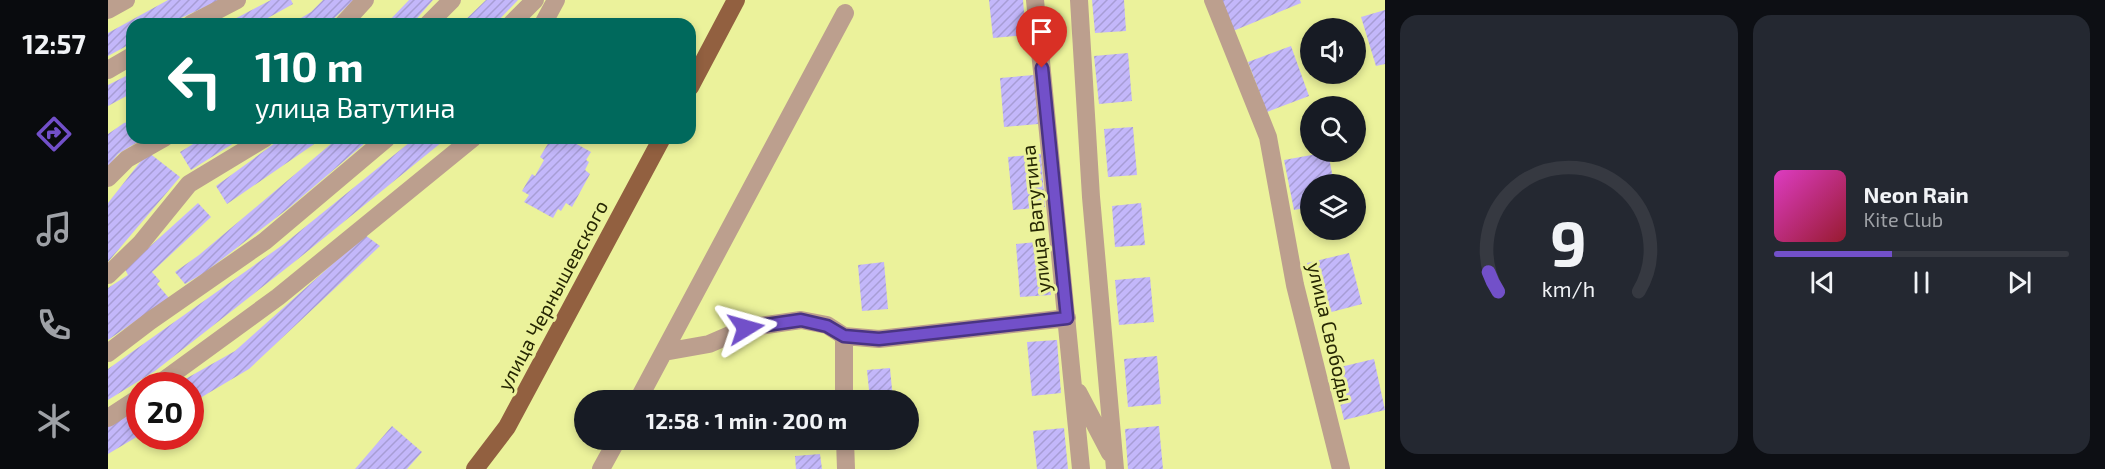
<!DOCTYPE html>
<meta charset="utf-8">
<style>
:root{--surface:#171b24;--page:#242831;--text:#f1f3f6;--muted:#9ea1a6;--line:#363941;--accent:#7250c9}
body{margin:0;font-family:"Exo 2",sans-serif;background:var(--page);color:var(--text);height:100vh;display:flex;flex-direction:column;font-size:22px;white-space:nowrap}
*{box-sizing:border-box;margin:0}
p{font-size:20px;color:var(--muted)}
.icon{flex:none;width:33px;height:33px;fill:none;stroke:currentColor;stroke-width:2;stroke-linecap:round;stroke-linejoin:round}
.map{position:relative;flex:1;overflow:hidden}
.side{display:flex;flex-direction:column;gap:15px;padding:15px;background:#0d0f14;width:720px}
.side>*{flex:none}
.guide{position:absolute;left:18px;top:18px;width:570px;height:126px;border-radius:18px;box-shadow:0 3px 9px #0003;background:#00695c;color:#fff;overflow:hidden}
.fabs{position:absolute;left:1192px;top:18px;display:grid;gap:12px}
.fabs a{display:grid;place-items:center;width:66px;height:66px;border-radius:50%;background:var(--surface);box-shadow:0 3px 9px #0003;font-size:30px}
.speed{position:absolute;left:18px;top:372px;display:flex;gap:12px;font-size:30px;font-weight:700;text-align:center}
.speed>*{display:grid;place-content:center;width:78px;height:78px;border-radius:50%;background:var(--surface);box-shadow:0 3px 9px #0003;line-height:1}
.speed .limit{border:9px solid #d22;background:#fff;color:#111}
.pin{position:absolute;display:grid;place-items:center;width:51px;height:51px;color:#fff;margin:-62px -26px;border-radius:50% 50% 50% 0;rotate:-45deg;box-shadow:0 0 6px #0007}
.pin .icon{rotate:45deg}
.me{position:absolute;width:66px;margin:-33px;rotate:82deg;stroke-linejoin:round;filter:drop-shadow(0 0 4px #0008)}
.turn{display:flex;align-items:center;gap:21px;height:126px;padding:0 30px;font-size:27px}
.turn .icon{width:78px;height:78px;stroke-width:2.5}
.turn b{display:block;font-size:42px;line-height:51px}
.side .card{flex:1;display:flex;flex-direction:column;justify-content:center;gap:9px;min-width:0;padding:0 21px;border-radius:18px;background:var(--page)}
.side .dial{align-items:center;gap:0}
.dial svg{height:156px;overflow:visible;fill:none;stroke:var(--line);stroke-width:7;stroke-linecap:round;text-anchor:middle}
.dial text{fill:var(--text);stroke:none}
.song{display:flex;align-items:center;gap:18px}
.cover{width:72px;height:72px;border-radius:9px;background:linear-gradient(135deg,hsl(310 70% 55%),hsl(350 70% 35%))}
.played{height:6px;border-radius:3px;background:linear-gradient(90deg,var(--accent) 40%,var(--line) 40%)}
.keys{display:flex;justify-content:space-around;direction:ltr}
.side .tiles{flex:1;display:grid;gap:15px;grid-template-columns:repeat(2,1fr)}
.trip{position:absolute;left:466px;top:390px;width:345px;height:60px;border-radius:30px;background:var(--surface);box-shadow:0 3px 9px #0003;font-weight:700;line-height:60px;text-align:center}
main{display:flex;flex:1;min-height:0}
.dock{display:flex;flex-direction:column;width:108px;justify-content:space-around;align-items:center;background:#090b0e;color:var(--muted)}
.dock .icon{width:42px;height:42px}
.dock .on{color:var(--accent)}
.dock b{font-size:27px;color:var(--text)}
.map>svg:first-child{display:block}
.building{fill:url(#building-hatch)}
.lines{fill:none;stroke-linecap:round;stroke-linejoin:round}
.minor{stroke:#bc9f8e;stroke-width:18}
.major{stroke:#926040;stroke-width:18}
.route-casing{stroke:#4a3483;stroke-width:15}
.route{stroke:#7250c9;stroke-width:10}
.labels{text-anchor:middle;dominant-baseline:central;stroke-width:6;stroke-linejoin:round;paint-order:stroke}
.street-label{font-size:20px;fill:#262703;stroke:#ebf29b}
</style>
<main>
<nav class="dock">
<b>12:57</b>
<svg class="icon on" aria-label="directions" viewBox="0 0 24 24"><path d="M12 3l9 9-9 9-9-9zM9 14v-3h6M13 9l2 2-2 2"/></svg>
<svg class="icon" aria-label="music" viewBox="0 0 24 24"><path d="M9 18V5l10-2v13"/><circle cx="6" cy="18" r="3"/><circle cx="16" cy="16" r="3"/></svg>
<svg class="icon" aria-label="phone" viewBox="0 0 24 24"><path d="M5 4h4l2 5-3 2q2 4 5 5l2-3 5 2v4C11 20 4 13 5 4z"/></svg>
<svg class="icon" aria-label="climate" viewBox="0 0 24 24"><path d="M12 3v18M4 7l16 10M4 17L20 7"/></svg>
</nav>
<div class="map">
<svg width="1277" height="469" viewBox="0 0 1277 469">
<defs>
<pattern id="building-hatch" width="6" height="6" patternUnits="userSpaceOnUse" patternTransform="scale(1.5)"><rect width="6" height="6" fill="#c3b7fa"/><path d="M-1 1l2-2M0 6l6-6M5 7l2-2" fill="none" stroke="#a79dd5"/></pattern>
</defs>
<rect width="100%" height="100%" fill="#ebf29b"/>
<path class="building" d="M60,0H112L60,24H24V43L0,56V33Z
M163,0H183L185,4L149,24H117Z
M215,0H246L220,24H183L203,12Z
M301,0H325L304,24H278Z
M378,0H410L387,24H353Z
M881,0H915L918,35L885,38Z
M984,0H1016L1018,31L987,33Z
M1112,0H1192L1193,3L1125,31Z
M1277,10V64L1268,66L1253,17Z
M1183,46L1201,96L1159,112L1140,62Z
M1020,53L1024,101L991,104L986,56Z
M24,73V93L0,106V85Z
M926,75L930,124L896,127L892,78Z
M24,121V138L44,139L28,143L10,154L0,167V134L16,123Z
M1025,127L1029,175L1000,177L996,129Z
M95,138H134L83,170L72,152Z
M174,138H215L119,204L108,186Z
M230,138H263L182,207L96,273L77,284L67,272L91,255Z
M307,138H339L190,259L47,371L0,400V369L176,244Z
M450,138H458L483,152L478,160L481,162L477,170L482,174L464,207L458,203L453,211L450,209L445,218L416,202L421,195L414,191L424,174L427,176L436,160L432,157L442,140L447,143Z
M40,152L72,177L0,262V203Z
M1220,152L1226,184H1203V207L1186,210L1176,160Z
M933,154L937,207L905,210L900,157Z
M90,203L103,217L44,272L52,281L49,284L61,298L0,340V288L20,275L17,269Z
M1033,203L1037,245L1007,247L1004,206Z
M257,235L272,246L141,369L82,404V386H65L127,351Z
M939,241L943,295L912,297L908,244Z
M1241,253L1254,304L1212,315L1199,263Z
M776,262L780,309L754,311L750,265Z
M1042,277L1046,322L1011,325L1007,280Z
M949,340L953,393L924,396L919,342Z
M1049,356L1053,404L1020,407L1016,359Z
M1266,359L1277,410L1236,420L1224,369Z
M782,368L785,400H762L759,370Z
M32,405V435L0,454V426Z
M284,426L314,452L299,469H247Z
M1051,426L1055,469H1020L1017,429Z
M956,428L960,469H929L925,431Z
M712,454L714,469H688L687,456Z"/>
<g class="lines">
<path class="minor" d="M927,0L973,469
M971,0L983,197L1007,469
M1105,0L1160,137L1187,285L1233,469
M0,10L18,0
M83,24L129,0
M235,24L257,0
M320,24L344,0
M403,24L427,0
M435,24L448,0
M0,70L24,56
M0,178L19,159L56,138
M0,275L33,243L81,184L157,138
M736,336V400
M556,352L601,344L638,328L693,320L719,325L736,336L771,339L959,318
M0,353L42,321L157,241L279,138
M48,386L170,297L365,138
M970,392L1002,453
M530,400L737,13
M0,418L32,397
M737,440L738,469
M493,469L509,440"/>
<path class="major" d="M582,87L628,0
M367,469L399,427L554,138"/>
</g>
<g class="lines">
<g class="route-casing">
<path id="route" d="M638,328L693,320L719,326L736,336L771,339L959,318L934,68"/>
</g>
<use href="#route" class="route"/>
</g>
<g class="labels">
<g class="street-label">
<text transform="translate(927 219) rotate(-96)">улица Ватутина</text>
<text transform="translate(444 295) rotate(-62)">улица Чернышевского</text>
<text transform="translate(1223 332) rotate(77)">улица Свободы</text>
</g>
</g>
</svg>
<div class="fabs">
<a><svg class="icon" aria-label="sound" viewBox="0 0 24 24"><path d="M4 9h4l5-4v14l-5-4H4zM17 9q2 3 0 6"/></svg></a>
<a><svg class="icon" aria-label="search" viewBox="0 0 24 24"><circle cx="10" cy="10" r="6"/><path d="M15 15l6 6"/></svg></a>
<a><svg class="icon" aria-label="layers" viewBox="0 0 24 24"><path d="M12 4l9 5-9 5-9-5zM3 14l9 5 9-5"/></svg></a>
</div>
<div class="speed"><div class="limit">20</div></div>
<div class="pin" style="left:934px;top:68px;background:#d93025"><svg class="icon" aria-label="arrive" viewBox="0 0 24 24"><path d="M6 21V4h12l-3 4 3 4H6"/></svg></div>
<svg class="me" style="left:638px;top:328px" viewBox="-20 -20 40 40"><path d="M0-17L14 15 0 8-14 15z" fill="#7250c9" stroke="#fff" stroke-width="4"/></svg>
<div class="trip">12:58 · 1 min · 200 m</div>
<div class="guide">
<div class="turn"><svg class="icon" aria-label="left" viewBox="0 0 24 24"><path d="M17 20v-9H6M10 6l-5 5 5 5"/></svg><div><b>110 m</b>улица Ватутина</div></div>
</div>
</div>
<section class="side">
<div class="tiles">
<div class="card dial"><svg viewBox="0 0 100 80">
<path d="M14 69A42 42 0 1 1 86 69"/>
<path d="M14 69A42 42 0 0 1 9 59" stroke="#7250c9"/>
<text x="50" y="56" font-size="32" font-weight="700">9</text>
<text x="50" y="72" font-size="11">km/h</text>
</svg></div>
<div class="card">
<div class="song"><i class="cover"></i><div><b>Neon Rain</b><p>Kite Club</p></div></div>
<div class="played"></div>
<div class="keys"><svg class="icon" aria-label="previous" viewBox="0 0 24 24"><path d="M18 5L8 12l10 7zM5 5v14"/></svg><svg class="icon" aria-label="pause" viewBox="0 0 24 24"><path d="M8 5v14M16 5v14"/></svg><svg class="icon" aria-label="next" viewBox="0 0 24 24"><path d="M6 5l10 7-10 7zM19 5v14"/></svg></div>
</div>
</div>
</section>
</main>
